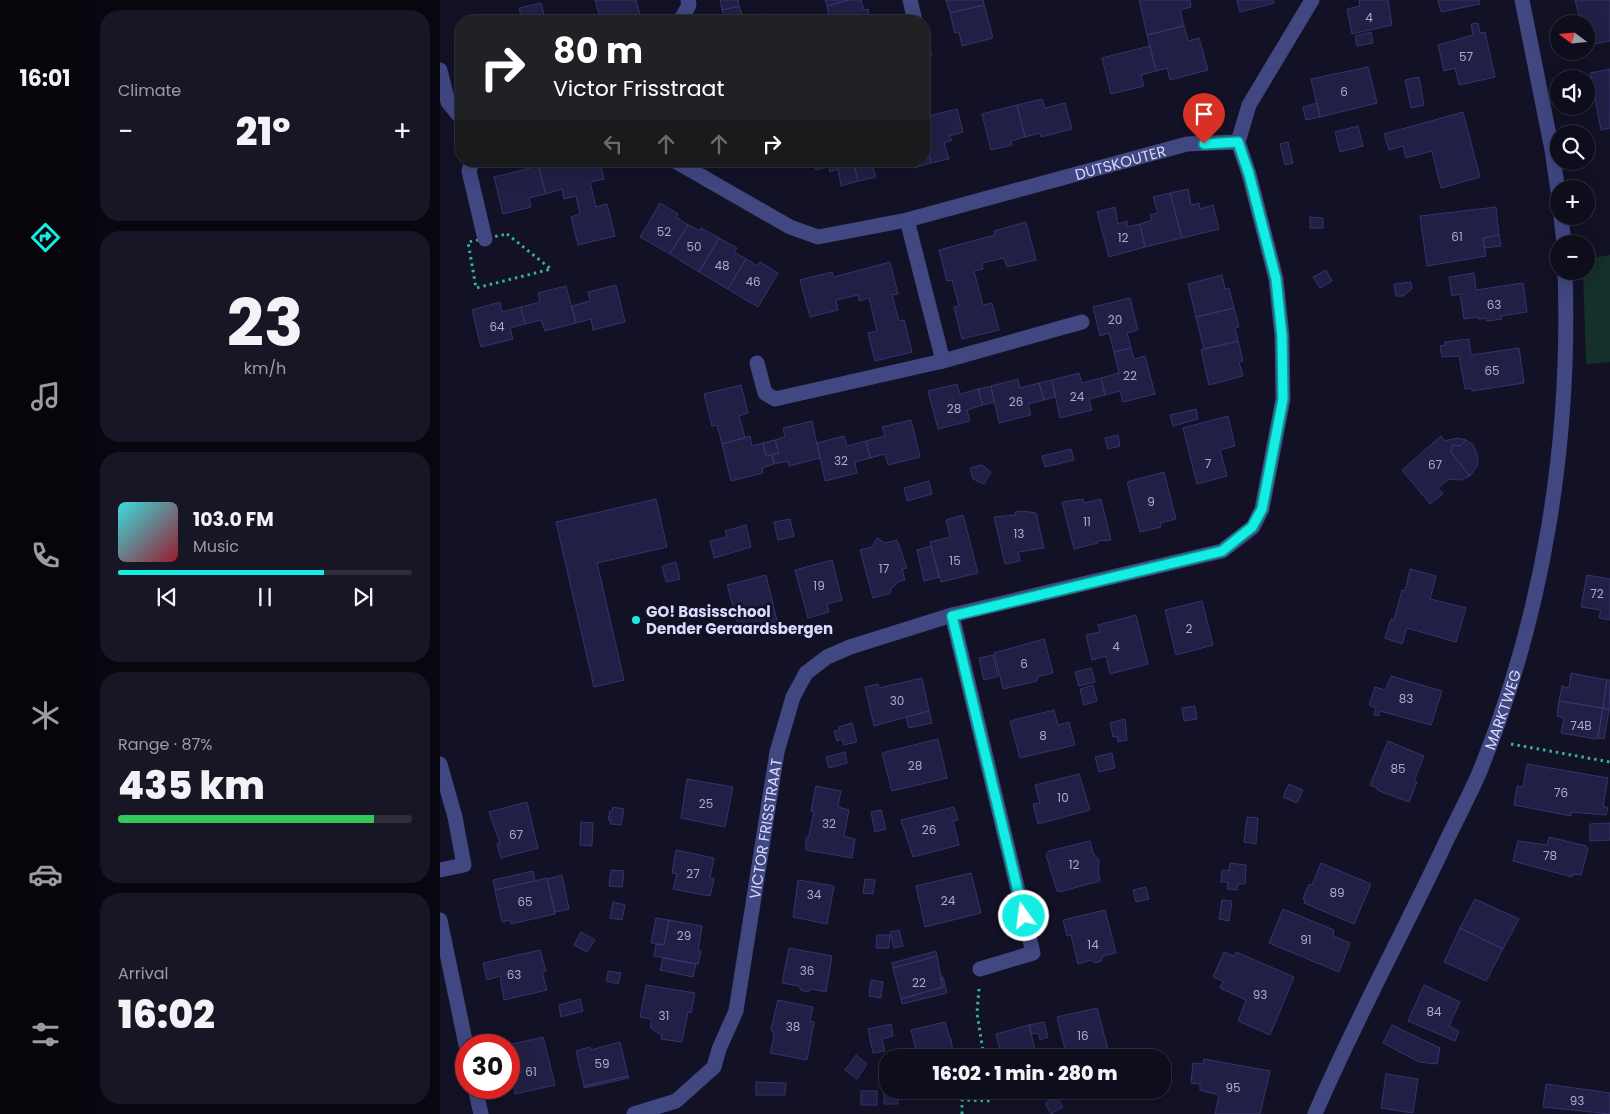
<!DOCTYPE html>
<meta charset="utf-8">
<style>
:root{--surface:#0e0d1c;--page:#171625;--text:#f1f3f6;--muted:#9b9ca3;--line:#2e2d3b;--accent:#14ede3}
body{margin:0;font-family:Poppins,sans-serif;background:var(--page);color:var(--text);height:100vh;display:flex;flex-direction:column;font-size:19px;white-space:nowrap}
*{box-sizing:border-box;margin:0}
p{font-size:16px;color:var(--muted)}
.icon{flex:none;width:28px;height:28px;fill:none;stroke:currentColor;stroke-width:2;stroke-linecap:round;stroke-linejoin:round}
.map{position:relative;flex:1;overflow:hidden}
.drawer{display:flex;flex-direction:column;gap:10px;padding:10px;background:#08070f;width:350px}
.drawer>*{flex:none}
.banner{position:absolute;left:15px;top:15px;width:475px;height:152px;border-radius:20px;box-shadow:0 5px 20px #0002,0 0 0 1px var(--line);background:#202124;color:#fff;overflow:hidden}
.needle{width:32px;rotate:286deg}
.fabs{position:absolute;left:1110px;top:15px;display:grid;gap:10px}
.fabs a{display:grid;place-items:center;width:45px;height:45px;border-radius:50%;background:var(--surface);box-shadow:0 5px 20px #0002,0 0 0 1px var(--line);font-size:25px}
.speed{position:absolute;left:15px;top:1034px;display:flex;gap:10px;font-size:25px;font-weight:700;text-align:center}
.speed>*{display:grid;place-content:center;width:65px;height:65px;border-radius:50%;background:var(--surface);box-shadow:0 5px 20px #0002,0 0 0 1px var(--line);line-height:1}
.speed .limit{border:8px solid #d22;background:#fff;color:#111}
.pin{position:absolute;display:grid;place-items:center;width:42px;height:42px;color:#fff;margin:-51px -21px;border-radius:50% 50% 50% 0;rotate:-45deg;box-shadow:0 0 5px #0007}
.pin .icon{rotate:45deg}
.me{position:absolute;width:55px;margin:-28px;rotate:346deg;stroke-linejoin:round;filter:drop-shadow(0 0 4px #0008)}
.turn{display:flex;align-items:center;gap:18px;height:105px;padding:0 15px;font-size:22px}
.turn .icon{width:65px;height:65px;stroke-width:2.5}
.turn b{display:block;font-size:35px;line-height:42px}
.lanes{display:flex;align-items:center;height:48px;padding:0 15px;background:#0003;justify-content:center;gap:25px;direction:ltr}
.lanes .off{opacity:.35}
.big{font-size:38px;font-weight:800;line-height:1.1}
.drawer .widget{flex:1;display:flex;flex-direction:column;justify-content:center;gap:8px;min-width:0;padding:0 18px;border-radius:20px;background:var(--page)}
.drawer .dial{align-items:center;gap:0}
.dial b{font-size:65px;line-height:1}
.song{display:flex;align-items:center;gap:15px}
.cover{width:60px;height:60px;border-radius:8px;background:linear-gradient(135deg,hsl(180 70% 55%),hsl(350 70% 35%))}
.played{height:5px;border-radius:2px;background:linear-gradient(90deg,var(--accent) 70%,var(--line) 70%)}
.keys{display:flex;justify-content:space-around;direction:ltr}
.heat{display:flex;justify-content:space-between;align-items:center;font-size:28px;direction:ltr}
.charge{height:8px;border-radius:4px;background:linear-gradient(90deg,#34c759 87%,var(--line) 0)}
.trip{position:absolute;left:439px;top:1049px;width:292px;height:50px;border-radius:20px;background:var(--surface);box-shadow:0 5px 20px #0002,0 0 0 1px var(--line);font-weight:800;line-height:50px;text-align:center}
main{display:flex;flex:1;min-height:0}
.tab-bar{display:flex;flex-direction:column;width:90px;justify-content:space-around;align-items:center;background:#06050b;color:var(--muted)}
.tab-bar .icon{width:35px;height:35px}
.tab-bar .active{color:var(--accent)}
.tab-bar b{font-size:22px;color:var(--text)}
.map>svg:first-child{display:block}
.green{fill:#152f2b}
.building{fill:#211f45;stroke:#36336f}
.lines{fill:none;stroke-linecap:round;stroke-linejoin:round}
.path{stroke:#39b098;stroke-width:3;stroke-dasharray:2.5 4;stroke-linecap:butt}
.minor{stroke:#404781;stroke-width:15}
.route-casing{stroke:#0d9a94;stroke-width:12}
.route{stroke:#14ede3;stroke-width:9}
.poi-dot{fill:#14ede3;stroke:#121126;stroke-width:2}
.labels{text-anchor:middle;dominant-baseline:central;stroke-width:5;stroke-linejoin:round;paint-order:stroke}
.number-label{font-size:12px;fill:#ababce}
.street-label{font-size:15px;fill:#d9dafc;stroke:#121126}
.poi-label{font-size:15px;font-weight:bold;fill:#d9dafc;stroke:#121126;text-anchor:start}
</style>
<main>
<nav class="tab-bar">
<b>16:01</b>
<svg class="icon active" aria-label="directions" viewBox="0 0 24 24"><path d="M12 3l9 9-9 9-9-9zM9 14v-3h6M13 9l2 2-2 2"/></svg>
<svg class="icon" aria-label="music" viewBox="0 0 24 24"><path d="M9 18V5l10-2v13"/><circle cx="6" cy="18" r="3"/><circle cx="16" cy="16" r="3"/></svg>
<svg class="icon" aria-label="phone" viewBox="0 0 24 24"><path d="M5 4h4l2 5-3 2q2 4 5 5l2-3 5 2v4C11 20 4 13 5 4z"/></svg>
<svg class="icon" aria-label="climate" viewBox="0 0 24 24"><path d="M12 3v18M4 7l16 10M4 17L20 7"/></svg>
<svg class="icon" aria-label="car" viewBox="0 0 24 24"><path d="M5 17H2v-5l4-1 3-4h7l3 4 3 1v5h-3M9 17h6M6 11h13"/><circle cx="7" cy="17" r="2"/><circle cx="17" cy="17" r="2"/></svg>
<svg class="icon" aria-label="filters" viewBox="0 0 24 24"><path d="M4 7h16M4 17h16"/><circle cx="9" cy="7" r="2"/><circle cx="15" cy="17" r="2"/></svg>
</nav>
<section class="drawer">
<div class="widget"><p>Climate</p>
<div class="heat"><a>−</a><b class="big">21°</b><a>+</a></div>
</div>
<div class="widget dial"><b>23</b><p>km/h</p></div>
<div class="widget">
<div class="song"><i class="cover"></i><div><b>103.0 FM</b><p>Music</p></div></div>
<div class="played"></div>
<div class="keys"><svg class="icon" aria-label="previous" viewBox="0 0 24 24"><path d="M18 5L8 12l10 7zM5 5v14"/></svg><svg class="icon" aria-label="pause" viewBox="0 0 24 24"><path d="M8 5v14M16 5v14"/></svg><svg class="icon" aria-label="next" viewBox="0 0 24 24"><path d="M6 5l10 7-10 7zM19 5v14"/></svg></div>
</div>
<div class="widget"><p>Range · 87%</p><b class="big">435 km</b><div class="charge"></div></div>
<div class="widget"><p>Arrival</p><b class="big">16:02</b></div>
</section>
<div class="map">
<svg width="1170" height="1114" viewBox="0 0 1170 1114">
<rect width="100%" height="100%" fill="#121126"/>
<path class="green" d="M1170,255V362L1146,364L1143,271H1146V259Z"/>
<path class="building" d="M155,0H196L200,15L190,18L191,21H161Z
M280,0H298L299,6L282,10Z
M385,0H409L387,6Z
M409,0H421L424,10L428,9L431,21H390L387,6Z
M506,0H543L544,5L510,13Z
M699,0H750L751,7L740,10L744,26L707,35Z
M797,0H833L834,3L800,12Z
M919,0H948L952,25L912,34L907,9L920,6Z
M998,0H1039L1040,4L1001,12Z
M1135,0H1170V41L1148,45L1146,24H1143L1141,15H1139Z
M101,3L104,15L82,21L79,8Z
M544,5L553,38L522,46L519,32L515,33L510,13Z
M299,6L304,21H285L282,10Z
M323,14L325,21L303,20Z
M1038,23L1040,33L1045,32L1055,77L1019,85L1015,68L1004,71L998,45L1033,35L1031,24Z
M744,26L748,41L759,38L768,70L730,80L727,68L716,71L707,35Z
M931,32L933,43L917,46L915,36Z
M710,46L716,71L701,75L704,86L671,94L662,58Z
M928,67L937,103L880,117L871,79Z
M1170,69V128L1161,130L1150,73Z
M979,77L984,105L971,108L965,80Z
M602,99L605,108L625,103L632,129L601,137L600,133L585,137L577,105Z
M877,103L880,117L866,120L863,107Z
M577,105L585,137L571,141L572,145L551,150L542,114Z
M517,109L523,132L509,136L512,140L504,143L509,159L491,163L484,134V117Z
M1023,112L1040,177L1001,188L992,151L966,158L963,146L949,150L944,134Z
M918,126L923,146L900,152L895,132Z
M484,134L491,163L474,168L473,161H484Z
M848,142L853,163L845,165L840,144Z
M116,161H160L164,179L150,182L156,207L167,204L175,236L138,245L131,217L140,214L136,196L124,199L122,189L106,194L98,166Z
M374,161H413L418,181L401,186L398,169L390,172L389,166L376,170Z
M413,161H431L436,177L418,181Z
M98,166L106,194L89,198L91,207L63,214L54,177Z
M748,189L751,205L759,203L760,209L773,205L779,229L742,238L730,193Z
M730,193L742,238L705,247L700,224L712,220L710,215L718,213L713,197Z
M220,203L238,214L236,217L248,225L230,254L200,237Z
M675,207L678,224L687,221V227L700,224L705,247L669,257L657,212Z
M1056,207L1059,235L1043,238L1046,256L987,266L980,216Z
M870,217L883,218V228H870Z
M586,222L596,260L567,267L564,258L542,263L543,269L534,271L543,305L552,303L559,330L522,339L514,307L519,306L512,280L507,281L499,250L555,235L554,231Z
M248,225L260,231L261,228L279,238L259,272L230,254Z
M1059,235L1061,246L1044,248L1043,238Z
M279,238L297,248L294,252L306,259L288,289L259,272Z
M306,259L318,266L320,262L338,273L318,307L288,289Z
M450,262L458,294L452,295L459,321L464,320L472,352L435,361L428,333L437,331L429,298L419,301L418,295L396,300L398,310L370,317L360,280L392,272L394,277Z
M886,270L892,281L880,288L873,277Z
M1034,273L1036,290L1083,283L1087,312L1061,316L1062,319L1047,321L1046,318L1038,319V317L1024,319L1020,294L1012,296L1009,277Z
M782,275L785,289L789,288L794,308L756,317L748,284Z
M971,282L972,289L963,296H956L954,284Z
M176,285L185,322L153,330L151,319L136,323L132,306L150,301L148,292Z
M126,286L136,323L105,331L101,320L85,324L81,307L100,302L98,293Z
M690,298L698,330L687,333L691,348L674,352L669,333L660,336L653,307Z
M60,302L62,312L81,307L85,324L70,328L73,339L41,347L32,310Z
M794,308L799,327L795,328L798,341L764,349L756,317Z
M1029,339L1031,355L1079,348L1084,383L1032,391V388L1025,389L1019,356L1002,357L1000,346L1005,345V342Z
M798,341L803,361L799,362L803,376L769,385L761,350Z
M691,348L694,359L705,356L715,394L683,402L680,391L665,395L661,378L679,373L674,352Z
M639,373L642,383L661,378L665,395L649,399L652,410L620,418L612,380Z
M578,379L580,388L599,383L604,400L588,404L591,415L559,423L551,386Z
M612,380L615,397L604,400L599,383Z
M517,384L520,394L538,389L543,405L527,410L530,421L498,429L488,391Z
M301,385L308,413L299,416L305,438L282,444L277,425L272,426L264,394Z
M551,386L554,402L543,405L538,389Z
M756,409L758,419L733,426L730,415Z
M788,416L795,446L780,450L787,476L757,484L743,428Z
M471,420L480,457L448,465L445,454L430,458L426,441L445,436L442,427Z
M372,421L380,458L349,466L348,461L334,464L332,455L339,453L335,440L345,437L343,428Z
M678,435L680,446L668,449L665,438Z
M310,436L312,446L323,443L326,456L332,455L334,464L322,468L323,473L291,481L282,444Z
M404,436L407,446L426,441L430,458L415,462L417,473L385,481L377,443Z
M1001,436L1005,441L1017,438L1026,440L1020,446L1012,445L1011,452L1030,476L1020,480L1009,479L998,488L1003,494L990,504L962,470Z
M335,440L339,453L326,456L323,443Z
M1026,440L1033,445L1038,457L1037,466L1030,476L1011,452L1012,445L1020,446Z
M631,449L634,460L605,467L602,456Z
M542,465L551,472L544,484L533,479L530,468Z
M724,472L736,519L720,523L721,527L700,532L687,482Z
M489,481L492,494L467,501L464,488Z
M216,499L227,547L157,563L184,680L154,687L116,522Z
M643,499L644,503L661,499L671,540L658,541V543L634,549L622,502Z
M583,511L596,513L604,548L578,552L580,561L565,564L554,517L576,515L575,512Z
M523,515L538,573L501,582L490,542L510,537L506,520Z
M350,519L354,536L338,540L334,522Z
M306,525L311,547L274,558L270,541L287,537L285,531Z
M437,538L445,543L457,540L467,568L462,569L465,580L458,582L450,590L451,593L433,598L420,550L432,547Z
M491,546L499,577L484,581L477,550Z
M392,560L402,600L387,604L389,612L368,618L355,570Z
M236,562L240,579L226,582L222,566Z
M970,569L996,576L990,599L1026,608L1016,642L967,628L962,644L945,638L951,619L954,620L962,590L965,591Z
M326,575L338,625L313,631L312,628L300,631L287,585Z
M1147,575L1170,579V620L1159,618L1161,610L1141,607Z
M762,601L773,645L736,655L725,610Z
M696,615L708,664L670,674L666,656L652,660L646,635L660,632L658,625Z
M604,639L613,673L597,677V681L563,689L554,653Z
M553,655L558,676L544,680L539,658Z
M651,668L655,682L639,686L635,672Z
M1131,673L1167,680L1163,708L1119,701L1122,686L1129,688Z
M951,676L1002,691L991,725L940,711L939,716L934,715L936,708L929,705L935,687L945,690Z
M482,678L489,711L434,726L425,687L438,684L439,688Z
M1167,680H1170L1169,710L1163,708Z
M653,685L657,701L644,705L640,689Z
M1119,701L1163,708L1157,739L1121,733L1124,718L1117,716Z
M755,706L757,719L744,721L742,708Z
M1163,708L1169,710L1164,739L1158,738Z
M614,710L618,725L629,722L635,745L580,758L570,721Z
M489,711L492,723L469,728L466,717Z
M685,719L687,740L678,742L677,736L673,737L670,723Z
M412,723L417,742L404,745L402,739L397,741L394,731L400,730L399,727Z
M498,739L507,778L452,791L442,753Z
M948,741L984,756L974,781L977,782L969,802L937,790L938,788L930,785Z
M405,752L407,763L389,768L386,757Z
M672,753L675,768L659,772L655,757Z
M1087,764L1168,778L1163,806L1168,808L1166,815L1131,812V816L1074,805L1077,786L1083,787Z
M639,774L650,810L598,824L593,804L600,803L595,785Z
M247,779L293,787L285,827L241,818Z
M849,784L863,790L857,803L843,797Z
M376,786L401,791L398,807L409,810L404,836L415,839L412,858L366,850V838L369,836L374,811H371Z
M87,802L98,848L61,858L57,844L60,843L49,812Z
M173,807L184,809L181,825L170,824L171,820H168L170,811H172Z
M514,807L518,820L513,821L519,845L473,857L461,820Z
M441,810L446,829L435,832L431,812Z
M807,817L818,818L816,844L804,842Z
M141,822L153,823L152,846L140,845Z
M1170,823V840L1150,841V824Z
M1109,837L1146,846L1148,849L1141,875L1133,874L1132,877L1073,861L1078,841L1107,845Z
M650,841L653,853L659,860L658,871L660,881L619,892V890L617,891L606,855L609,851Z
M236,850L274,858L270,878L274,879L270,896L233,889L237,874L232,873Z
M790,863L806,865L805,884H798L797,890L787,889L788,882H781L782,870L789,871Z
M881,863L931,884L914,924L864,903L865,900L863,899L869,884L872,885Z
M171,870L184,871L182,887L169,886Z
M93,871L95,881L55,890L53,880Z
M531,873L541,913L485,927L476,886Z
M122,875L129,909L115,912L107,879Z
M107,878L115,914L71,924L70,920L62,922L55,890Z
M425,879L435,880L433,894L423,893Z
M358,880L394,886L387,924L353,917Z
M706,887L709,899L696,902L693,890Z
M1035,899L1079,919L1063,949L1020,928Z
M782,900L792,901L789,921L779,919Z
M173,902L185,905L182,920L170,918Z
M843,909L894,930L893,936L910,943L899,972L829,943Z
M665,910L676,953L663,956L661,961L655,963L651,960L638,964L631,935L627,936L623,920Z
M216,918L229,920L224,945L211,943Z
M229,920L262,926L258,950L261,951L258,964L214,956L216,944L224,945Z
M1020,928L1063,949L1046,981L1004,962Z
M459,930L463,946L454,948L450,932Z
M141,932L155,940L147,952L134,945Z
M437,935H450L449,948H436Z
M349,948L392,956L386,992L372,989L368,992L361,990L359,986L342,983Z
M100,950L106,971L102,972L107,990L64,1000L60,976L47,980L43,963Z
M496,951L497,956L453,968L452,963Z
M784,952L794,956L796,952L854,977L830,1035L798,1021L806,1000L780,988L783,981L773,977Z
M497,956L503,987L461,999L453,968Z
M223,958L256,964L253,977L220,970Z
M168,971L181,973L178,984L166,981Z
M500,977H503L507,993L462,1004L461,999L503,987Z
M431,980L443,982L441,998L429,996Z
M206,985L255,993L251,1013L248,1012L242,1042L221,1039L222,1036L211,1028V1019L200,1017Z
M984,985L1020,1002L1009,1026L1019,1031L1015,1041L968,1021Z
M140,999L143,1011L121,1017L119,1005Z
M338,1000L373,1007L370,1021L374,1022L367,1060L330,1053L334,1037L333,1031L331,1030Z
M657,1008L669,1053L652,1058H627L617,1017Z
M505,1022L510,1039H511L514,1058H478L471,1030Z
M604,1022L608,1037L600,1040L598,1033L591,1034L589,1025Z
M451,1024L453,1036L442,1039L445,1051L433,1053L428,1029Z
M589,1025L597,1058H562L556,1034Z
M952,1025L1000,1048L997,1064L979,1062L943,1043Z
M103,1037L115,1085L75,1094L69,1065V1045Z
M180,1042L188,1076L144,1086L136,1051L150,1047L151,1050Z
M416,1055L427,1064L417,1079L405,1070Z
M764,1059L830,1071L820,1114H775L779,1095L760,1090V1084L751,1083L753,1063L763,1064Z
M946,1074L978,1079L973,1113L941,1108Z
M188,1076L189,1078L144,1088V1086Z
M316,1082L346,1083L345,1095H316Z
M1106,1084L1170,1093V1114L1103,1107Z
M421,1091H437V1105H421Z
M444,1093H458V1104H444Z
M617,1097L623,1107L611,1114L605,1103Z"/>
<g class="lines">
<path class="path" d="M67,234L111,269L36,288L28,242Z
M1071,744L1170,762
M539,989L537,1013L544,1058
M522,1114V1100L550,1101L549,1090"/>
<g class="minor">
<path d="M470,0L475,21"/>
<path d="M1082,0L1112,150L1119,198"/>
<path d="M240,21L249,5L248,0"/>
<path d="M484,52V54"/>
<path d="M0,70L8,102L21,118"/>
<path d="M798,142L809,105L872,0"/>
<path d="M32,161L29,171L45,239"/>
<path id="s1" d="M235,161L350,227L378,237L467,220L747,144L798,142"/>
<path d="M1121,216L1124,244"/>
<path d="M503,361L642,322"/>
<path d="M317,363L325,393L335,399L503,361L467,220"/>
<path d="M512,615L593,953L540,969"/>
<path d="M0,764L15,817L24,865L0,870"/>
<path d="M0,920L26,1045"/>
<path d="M35,1088L41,1114"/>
<path id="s2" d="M194,1114L236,1101L274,1067L279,1049L296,1011L337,752L353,697L366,673L387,657L410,647L512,615L782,551L813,527L822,509L843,399L842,336L836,279L809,174L798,142"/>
<path id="s3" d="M875,1114C914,1023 961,937 1003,848C1015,822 1029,797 1040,771C1104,613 1131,442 1125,271"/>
</g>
</g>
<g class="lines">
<g class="route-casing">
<path id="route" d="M584,916L512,616L782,551L812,527L822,509L843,399L842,336L836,279L809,174L798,142L764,144"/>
</g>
<use href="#route" class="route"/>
</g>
<circle class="poi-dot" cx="196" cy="620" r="5"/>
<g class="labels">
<g class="number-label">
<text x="929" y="17">4</text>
<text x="1026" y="56">57</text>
<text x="904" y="91">6</text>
<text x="224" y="231">52</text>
<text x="1017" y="236">61</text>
<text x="683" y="237">12</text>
<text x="254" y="246">50</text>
<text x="282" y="265">48</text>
<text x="313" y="281">46</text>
<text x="1054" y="304">63</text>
<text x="675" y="319">20</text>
<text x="57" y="326">64</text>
<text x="1052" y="370">65</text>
<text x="690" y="375">22</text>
<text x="637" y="396">24</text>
<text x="576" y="401">26</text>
<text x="514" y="408">28</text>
<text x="401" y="460">32</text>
<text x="768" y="463">7</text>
<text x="995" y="464">67</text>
<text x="711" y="501">9</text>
<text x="647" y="521">11</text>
<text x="579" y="533">13</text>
<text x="515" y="560">15</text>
<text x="444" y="568">17</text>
<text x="379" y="585">19</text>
<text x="1157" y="593">72</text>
<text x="749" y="628">2</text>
<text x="676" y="646">4</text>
<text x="584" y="663">6</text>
<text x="966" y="698">83</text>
<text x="457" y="700">30</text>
<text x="1141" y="725">74B</text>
<text x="603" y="735">8</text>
<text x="475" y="765">28</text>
<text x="958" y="768">85</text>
<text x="1121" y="792">76</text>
<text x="623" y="797">10</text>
<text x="266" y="803">25</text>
<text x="389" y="823">32</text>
<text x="489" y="829">26</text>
<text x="76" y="834">67</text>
<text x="1110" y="855">78</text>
<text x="634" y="864">12</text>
<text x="253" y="873">27</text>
<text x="897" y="892">89</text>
<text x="374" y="894">34</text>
<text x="508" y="900">24</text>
<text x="85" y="901">65</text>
<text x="244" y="935">29</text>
<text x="866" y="939">91</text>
<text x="653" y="944">14</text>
<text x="367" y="970">36</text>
<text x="74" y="974">63</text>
<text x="479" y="982">22</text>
<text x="820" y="994">93</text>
<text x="994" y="1011">84</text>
<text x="224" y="1015">31</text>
<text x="353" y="1026">38</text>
<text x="643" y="1035">16</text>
<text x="162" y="1063">59</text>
<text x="91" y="1071">61</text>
<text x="793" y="1087">95</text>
<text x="1137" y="1100">93</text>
</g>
<g class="street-label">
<text stroke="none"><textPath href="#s1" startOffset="474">DUTSKOUTER</textPath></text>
<text stroke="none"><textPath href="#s3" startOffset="446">MARKTWEG</textPath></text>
<text stroke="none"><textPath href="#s2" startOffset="340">VICTOR FRISSTRAAT</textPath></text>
</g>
<g class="poi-label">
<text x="206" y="611">GO! Basisschool<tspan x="206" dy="17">Dender Geraardsbergen</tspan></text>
</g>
</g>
</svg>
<div class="fabs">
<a><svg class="needle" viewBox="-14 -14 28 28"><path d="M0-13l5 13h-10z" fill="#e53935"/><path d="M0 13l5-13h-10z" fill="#9b9ca3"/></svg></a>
<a><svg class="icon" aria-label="sound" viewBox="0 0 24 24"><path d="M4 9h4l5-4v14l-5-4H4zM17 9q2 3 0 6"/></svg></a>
<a><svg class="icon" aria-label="search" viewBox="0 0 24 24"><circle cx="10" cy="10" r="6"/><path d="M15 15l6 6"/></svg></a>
<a>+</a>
<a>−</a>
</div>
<div class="speed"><div class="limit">30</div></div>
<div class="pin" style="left:764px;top:144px;background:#d93025"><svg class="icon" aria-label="arrive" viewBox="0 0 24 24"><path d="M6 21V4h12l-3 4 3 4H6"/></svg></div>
<svg class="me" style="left:584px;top:916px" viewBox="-20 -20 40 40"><circle r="17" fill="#14ede3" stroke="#fff" stroke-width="3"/><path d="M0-11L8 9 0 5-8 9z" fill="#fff"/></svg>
<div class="trip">16:02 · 1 min · 280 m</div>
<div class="banner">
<div class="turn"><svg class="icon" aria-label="right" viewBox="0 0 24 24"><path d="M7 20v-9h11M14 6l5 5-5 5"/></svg><div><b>80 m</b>Victor Frisstraat</div></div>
<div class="lanes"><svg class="icon off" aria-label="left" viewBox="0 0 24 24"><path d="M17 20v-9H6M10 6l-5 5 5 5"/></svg><svg class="icon off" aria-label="ahead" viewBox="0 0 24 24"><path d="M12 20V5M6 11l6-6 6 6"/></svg><svg class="icon off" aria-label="ahead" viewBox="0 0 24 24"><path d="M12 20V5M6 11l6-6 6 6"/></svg><svg class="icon" aria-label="right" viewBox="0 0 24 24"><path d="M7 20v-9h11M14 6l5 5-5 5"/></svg></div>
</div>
</div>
</main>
